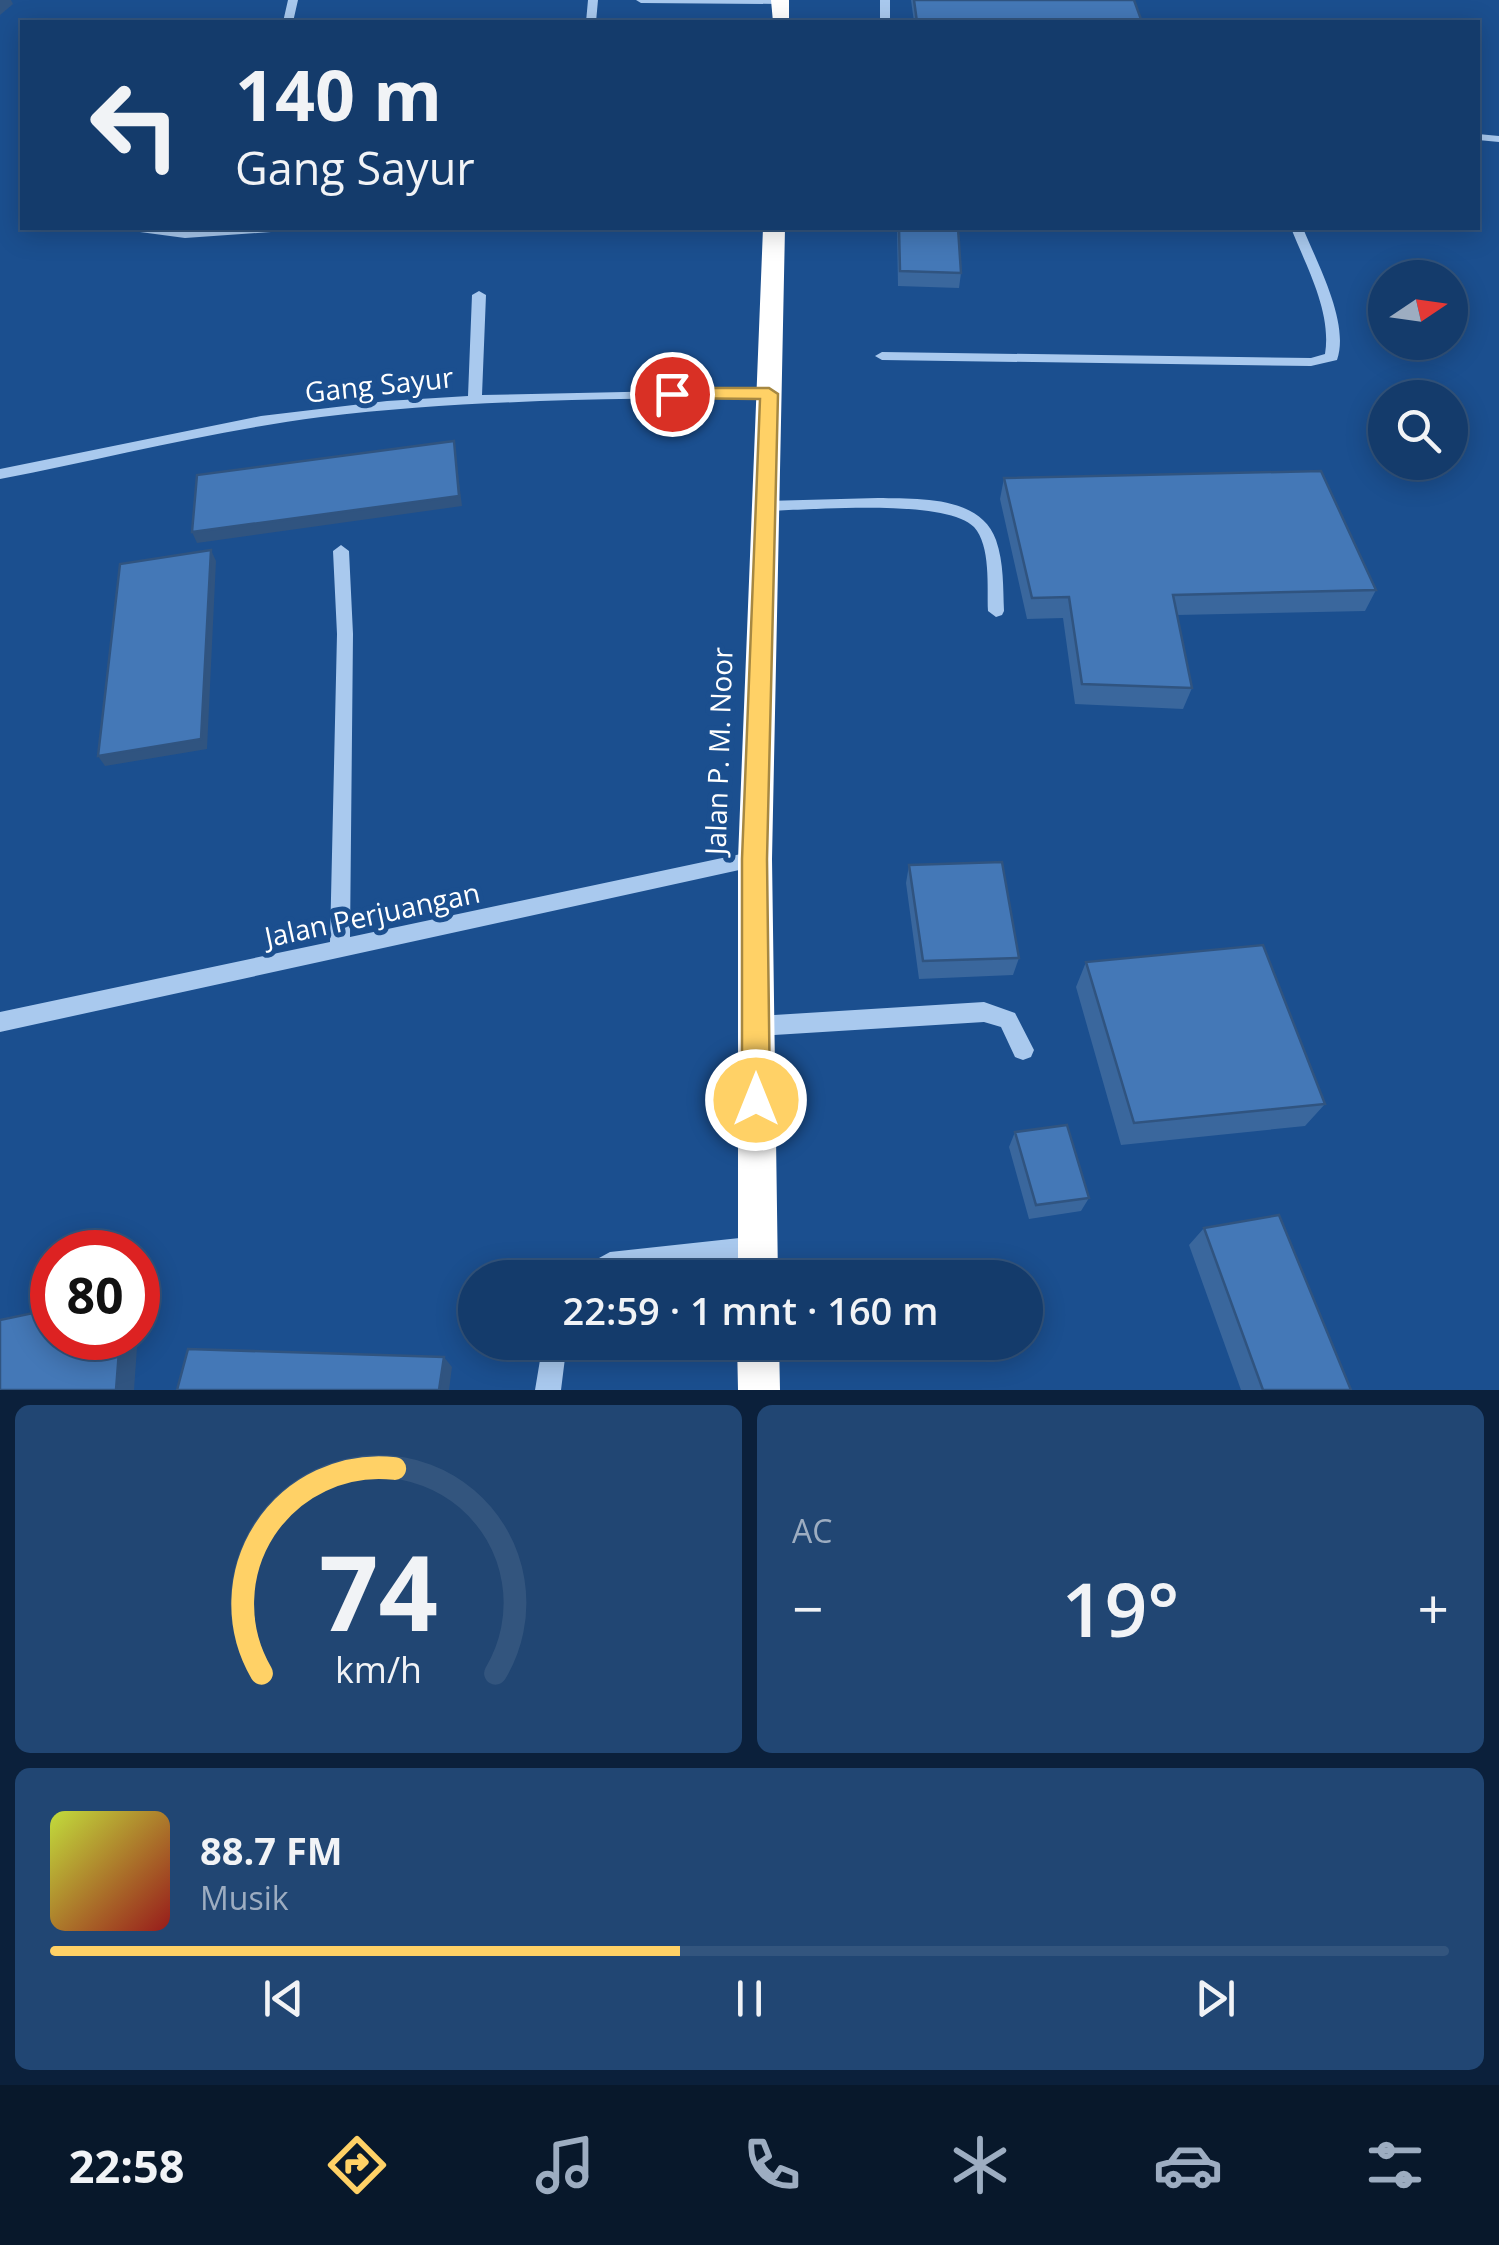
<!DOCTYPE html>
<html lang="id">
<meta charset="utf-8">
<style>
:root{--surface:#143b6b;--page:#214673;--text:#f1f3f6;--muted:#9dadc1;--line:#33557e;--accent:#ffd166}
body{margin:0;font-family:"Open Sans",sans-serif;background:var(--page);color:var(--text);height:100vh;display:flex;flex-direction:column;font-size:38px;white-space:nowrap}
*{box-sizing:border-box;margin:0}
p{font-size:32px;color:var(--muted)}
.icon{flex:none;width:55px;height:55px;fill:none;stroke:currentColor;stroke-width:2;stroke-linecap:round;stroke-linejoin:round}
.map{position:relative;height:1390px;overflow:hidden}
.drawer{display:flex;flex-direction:column;gap:15px;padding:15px;background:#0b203b;flex:1}
.drawer>*{flex:none}
.banner{position:absolute;left:20px;top:20px;width:1460px;height:210px;border-radius:0px;box-shadow:0 5px 25px #0003,0 0 0 2px var(--line);background:#143b6b;color:var(--text);overflow:hidden}
.needle{width:65px;rotate:77deg}
.fabs{position:absolute;left:1368px;top:260px;display:grid;gap:20px}
.fabs a{display:grid;place-items:center;width:100px;height:100px;border-radius:50%;background:var(--surface);box-shadow:0 5px 25px #0003,0 0 0 2px var(--line);font-size:50px}
.speed{position:absolute;left:30px;top:1230px;display:flex;gap:20px;font-size:50px;font-weight:700;text-align:center}
.speed>*{display:grid;place-content:center;width:130px;height:130px;border-radius:50%;background:var(--surface);box-shadow:0 5px 25px #0003,0 0 0 2px var(--line);line-height:1}
.speed .limit{border:15px solid #d22;background:#fff;color:#111}
.pin{position:absolute;display:grid;place-items:center;width:85px;height:85px;color:#fff;margin:-42px;border:5px solid #fff;border-radius:50%;box-shadow:0 2px 10px #0007}
.me{position:absolute;width:110px;margin:-55px;rotate:0deg;stroke-linejoin:round;filter:drop-shadow(0 0 8px #0008)}
.turn{display:flex;align-items:center;gap:35px;height:210px;padding:0 50px;font-size:45px}
.turn .icon{width:130px;height:130px;stroke-width:2.5}
.turn b{display:block;font-size:70px;line-height:85px}
.big{font-size:75px;font-weight:600;line-height:1.1}
.drawer .card{flex:1;display:flex;flex-direction:column;justify-content:center;gap:15px;min-width:0;padding:0 35px;border-radius:15px;background:var(--page)}
.drawer .dial{align-items:center;gap:0}
.dial svg{height:260px;overflow:visible;fill:none;stroke:var(--line);stroke-width:7;stroke-linecap:round;text-anchor:middle}
.dial text{fill:var(--text);stroke:none}
.song{display:flex;align-items:center;gap:30px}
.cover{width:120px;height:120px;border-radius:15px;background:linear-gradient(135deg,hsl(70 70% 55%),hsl(0 70% 35%))}
.played{height:10px;border-radius:5px;background:linear-gradient(90deg,var(--accent) 45%,var(--line) 45%)}
.keys{display:flex;justify-content:space-around;direction:ltr}
.heat{display:flex;justify-content:space-between;align-items:center;font-size:55px;direction:ltr}
.drawer .tiles{flex:1;display:grid;gap:15px;grid-template-columns:1fr 1fr}
.card:last-child{grid-column:span 2}
.trip{position:absolute;left:458px;top:1260px;width:585px;height:100px;border-radius:50px;background:var(--surface);box-shadow:0 5px 25px #0003,0 0 0 2px var(--line);font-weight:600;line-height:100px;text-align:center}
.menu{display:flex;height:160px;justify-content:space-around;align-items:center;background:#08182b;color:var(--muted)}
.menu .icon{width:70px;height:70px}
.menu .selected{color:var(--accent)}
.menu b{font-size:45px;color:var(--text)}
.map>svg:first-child{display:block}
.lines{fill:none;stroke-linecap:round;stroke-linejoin:round}
.minor{fill:#a9c9ee;fill-rule:evenodd}
.highway{fill:#fff;fill-rule:evenodd}
.wall{fill:#3a679d}
.shaded-wall{fill:#305480}
.building{fill:#4478b7;stroke:#305480;stroke-width:2.5}
.route{fill:#ffd166;stroke:#a68842;stroke-width:2.5}
.labels{text-anchor:middle;dominant-baseline:central;stroke-width:10;stroke-linejoin:round;paint-order:stroke}
.street-label{font-size:28px;fill:#fff;stroke:#1b4f8f}
</style>
<div class="map">
<svg width="1499" height="1390" viewBox="0 0 1499 1390">
<rect width="100%" height="100%" fill="#1b4f8f"/>
<g class="lines">
<path class="minor" d="M288,0H298L293,22H283Z
M588,0H598L596,22H586Z
M636,0H784L785,1L780,4L641,3Z
M880,0H890V22H880Z
M1478,134L1499,136V142L1478,140Z
M134,228L185,230L277,228L271,232L185,238L140,232Z
M1291,228H1303C1317,263 1350,323 1337,360L1311,366L882,360L875,356L882,352L1311,358L1325,354C1332,312 1306,266 1291,228Z
M479,291L486,295L482,395L769,389L776,393L769,397C620,399 469,399 321,417C213,431 107,458 0,479V469L261,416L387,401L468,396L472,295Z
M878,498C917,499 980,495 996,540C1004,563 1003,588 1004,611L1002,615L996,617L988,611C987,587 991,546 974,527C946,498 808,510 766,511L758,506L766,501Z
M341,545L349,551L353,634L350,937L755,851L762,853L765,859L762,865L0,1032V1012L330,942L337,634L333,551Z
M984,1002L1015,1013L1034,1050L1031,1057L1023,1060L1015,1057L1001,1027L984,1022L756,1036L749,1033L745,1026L749,1019L756,1016Z
M758,1236L766,1240L770,1248L766,1256L758,1260L609,1278H573L577,1270L610,1252Z
M543,1342H567L561,1390H535Z"/>
<path class="highway" d="M771,0H789V22H773Z
M763,228H785L772,859L778,1278H738V859Z
M737,1342H779L780,1390H738Z"/>
</g>
<path class="wall" d="M911,0H1134L1142,22H914Z
M897,228H958L961,273L959,288L898,286Z
M1004,478L1376,590L1365,611L1177,615L1192,688L1183,709L1075,704L1063,618L1027,619L1000,499Z
M909,865L1019,958L1013,975L919,979L906,883Z
M1086,962L1325,1104L1305,1126L1121,1145L1076,987Z
M1015,1132L1089,1198L1081,1211L1029,1219L1009,1147Z
M1204,1228L1351,1390H1241L1189,1245Z
M843,1342H941V1346L936,1356L843,1358Z"/>
<path class="shaded-wall" d="M0,0H11L13,4L0,15Z
M454,441L462,506L197,543L192,532Z
M211,550L216,561L207,749L105,766L98,756Z
M138,1303L140,1305L134,1390H116L120,1338H138Z
M444,1357L452,1367L449,1390H439Z"/>
<path class="building" d="M914,0H1134L1142,22H917Z
M899,228H958L961,273L900,271Z
M454,441L459,496L192,532L197,475Z
M1321,471L1376,590L1173,595L1192,688L1082,684L1069,597L1032,598L1004,478Z
M211,550L201,739L98,756L120,564Z
M1002,862L1019,958L923,961L909,865Z
M1263,945L1325,1104L1134,1123L1086,962Z
M1067,1125L1089,1198L1036,1205L1015,1132Z
M1279,1215L1351,1390H1263L1204,1228Z
M52,1309V1338H120L116,1390H0V1320Z
M846,1342H941V1346L846,1347Z
M188,1349L444,1357L439,1390H177Z"/>
<path class="route" d="M672,388H769L778,394L767,859L770,1100L766,1110L756,1114L746,1110L742,1100V859L760,399L666,398L663,394Z"/>
<g class="labels">
<g class="street-label">
<text transform="translate(379 384) rotate(-6)">Gang Sayur</text>
<text transform="translate(718 751) rotate(-88)">Jalan P. M. Noor</text>
<text transform="translate(372 914) rotate(-12)">Jalan Perjuangan</text>
</g>
</g>
</svg>
<div class="fabs">
<a><svg class="needle" viewBox="-14 -14 28 28"><path d="M0-13l5 13h-10z" fill="#e53935"/><path d="M0 13l5-13h-10z" fill="#9dadc1"/></svg></a>
<a><svg class="icon" aria-label="search" viewBox="0 0 24 24"><circle cx="10" cy="10" r="6"/><path d="M15 15l6 6"/></svg></a>
</div>
<div class="speed"><div class="limit">80</div></div>
<div class="pin" style="left:672px;top:394px;background:#d93025"><svg class="icon" aria-label="arrive" viewBox="0 0 24 24"><path d="M6 21V4h12l-3 4 3 4H6"/></svg></div>
<svg class="me" style="left:756px;top:1100px" viewBox="-20 -20 40 40"><circle r="17" fill="#ffd166" stroke="#fff" stroke-width="3"/><path d="M0-11L8 9 0 5-8 9z" fill="#fff"/></svg>
<div class="trip">22:59 · 1 mnt · 160 m</div>
<div class="banner">
<div class="turn"><svg class="icon" aria-label="left" viewBox="0 0 24 24"><path d="M17 20v-9H6M10 6l-5 5 5 5"/></svg><div><b>140 m</b>Gang Sayur</div></div>
</div>
</div>
<section class="drawer">
<div class="tiles">
<div class="card dial"><svg viewBox="0 0 100 80">
<path d="M14 69A42 42 0 1 1 86 69"/>
<path d="M14 69A42 42 0 0 1 55 6" stroke="#ffd166"/>
<text x="50" y="56" font-size="32" font-weight="700">74</text>
<text x="50" y="72" font-size="11">km/h</text>
</svg></div>
<div class="card"><p>AC</p>
<div class="heat"><a>−</a><b class="big">19°</b><a>+</a></div>
</div>
<div class="card">
<div class="song"><i class="cover"></i><div><b>88.7 FM</b><p>Musik</p></div></div>
<div class="played"></div>
<div class="keys"><svg class="icon" aria-label="previous" viewBox="0 0 24 24"><path d="M18 5L8 12l10 7zM5 5v14"/></svg><svg class="icon" aria-label="pause" viewBox="0 0 24 24"><path d="M8 5v14M16 5v14"/></svg><svg class="icon" aria-label="next" viewBox="0 0 24 24"><path d="M6 5l10 7-10 7zM19 5v14"/></svg></div>
</div>
</div>
</section>
<nav class="menu">
<b>22:58</b>
<svg class="icon selected" aria-label="directions" viewBox="0 0 24 24"><path d="M12 3l9 9-9 9-9-9zM9 14v-3h6M13 9l2 2-2 2"/></svg>
<svg class="icon" aria-label="music" viewBox="0 0 24 24"><path d="M9 18V5l10-2v13"/><circle cx="6" cy="18" r="3"/><circle cx="16" cy="16" r="3"/></svg>
<svg class="icon" aria-label="phone" viewBox="0 0 24 24"><path d="M5 4h4l2 5-3 2q2 4 5 5l2-3 5 2v4C11 20 4 13 5 4z"/></svg>
<svg class="icon" aria-label="climate" viewBox="0 0 24 24"><path d="M12 3v18M4 7l16 10M4 17L20 7"/></svg>
<svg class="icon" aria-label="car" viewBox="0 0 24 24"><path d="M5 17H2v-5l4-1 3-4h7l3 4 3 1v5h-3M9 17h6M6 11h13"/><circle cx="7" cy="17" r="2"/><circle cx="17" cy="17" r="2"/></svg>
<svg class="icon" aria-label="filters" viewBox="0 0 24 24"><path d="M4 7h16M4 17h16"/><circle cx="9" cy="7" r="2"/><circle cx="15" cy="17" r="2"/></svg>
</nav>
